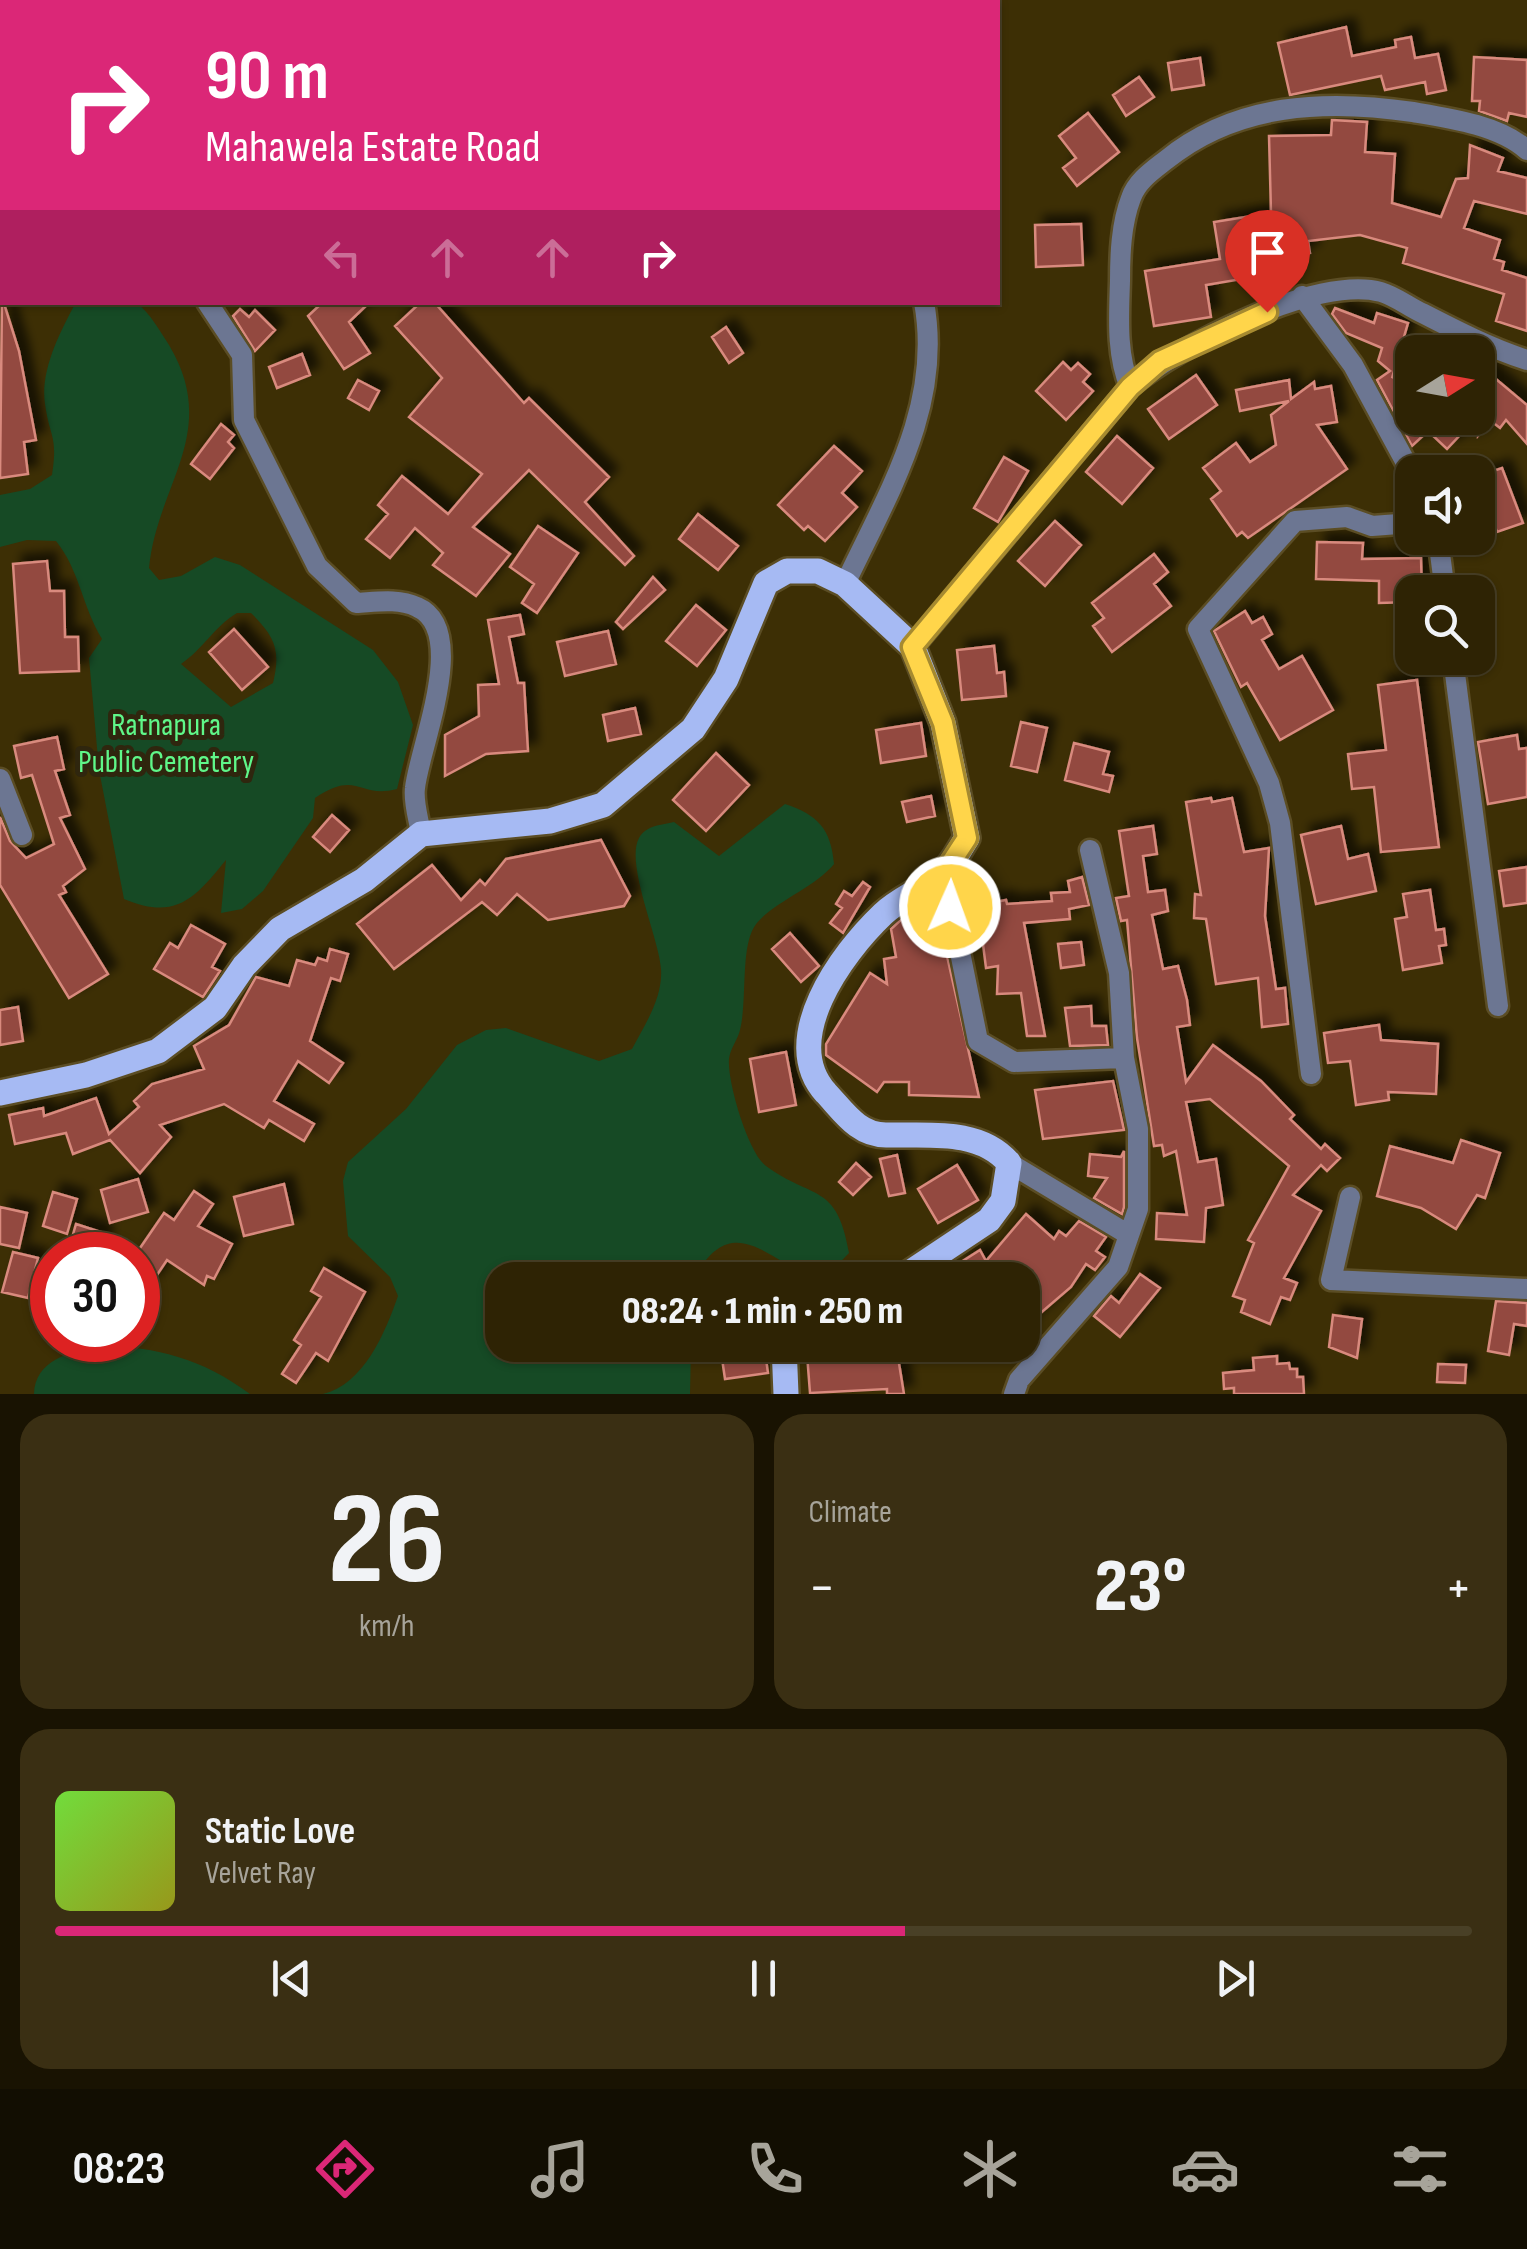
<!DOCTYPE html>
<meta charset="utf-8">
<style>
:root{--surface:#2e2304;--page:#3a2f13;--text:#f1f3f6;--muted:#a7a49a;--line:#494026;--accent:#db2777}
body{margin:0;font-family:"Sofia Sans Condensed",sans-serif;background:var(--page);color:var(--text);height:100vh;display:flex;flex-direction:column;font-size:38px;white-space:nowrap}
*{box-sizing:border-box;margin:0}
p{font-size:32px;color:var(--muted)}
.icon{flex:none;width:55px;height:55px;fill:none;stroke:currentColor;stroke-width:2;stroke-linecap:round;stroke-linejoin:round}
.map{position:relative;height:1394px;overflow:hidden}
.details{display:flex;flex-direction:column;gap:20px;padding:20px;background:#191302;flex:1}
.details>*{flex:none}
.guide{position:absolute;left:0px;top:0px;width:1000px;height:305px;box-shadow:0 2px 8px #0004,0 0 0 2px var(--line);background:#db2777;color:#fff;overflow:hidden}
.needle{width:65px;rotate:79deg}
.fabs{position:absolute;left:1395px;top:335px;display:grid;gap:20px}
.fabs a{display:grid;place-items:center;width:100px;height:100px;border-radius:20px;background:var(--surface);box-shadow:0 2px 8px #0004,0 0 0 2px var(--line);font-size:50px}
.speed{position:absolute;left:30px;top:1232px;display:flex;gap:20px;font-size:50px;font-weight:700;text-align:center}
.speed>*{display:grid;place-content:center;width:130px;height:130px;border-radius:50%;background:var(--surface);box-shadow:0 2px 8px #0004,0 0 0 2px var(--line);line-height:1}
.speed .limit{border:15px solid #d22;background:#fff;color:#111}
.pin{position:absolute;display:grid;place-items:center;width:85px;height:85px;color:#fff;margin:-102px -42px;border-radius:50% 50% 50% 0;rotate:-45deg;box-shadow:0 0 10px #0007}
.pin .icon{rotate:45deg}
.me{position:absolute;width:110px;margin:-55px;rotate:2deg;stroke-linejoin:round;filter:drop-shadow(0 0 8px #0008)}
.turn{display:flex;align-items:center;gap:35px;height:210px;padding:0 40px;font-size:45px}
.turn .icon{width:130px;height:130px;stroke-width:2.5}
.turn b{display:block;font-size:70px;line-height:85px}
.lanes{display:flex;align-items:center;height:95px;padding:0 40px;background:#0003;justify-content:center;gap:50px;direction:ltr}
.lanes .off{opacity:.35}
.big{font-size:75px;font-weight:800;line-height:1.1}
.details .card{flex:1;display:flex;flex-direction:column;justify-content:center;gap:15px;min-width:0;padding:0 35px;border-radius:30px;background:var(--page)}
.details .dial{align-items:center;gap:0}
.dial b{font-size:130px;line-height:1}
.song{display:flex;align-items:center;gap:30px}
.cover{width:120px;height:120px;border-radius:15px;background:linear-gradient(135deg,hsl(100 70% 55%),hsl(60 70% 35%))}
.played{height:10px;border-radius:5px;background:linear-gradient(90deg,var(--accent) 60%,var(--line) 60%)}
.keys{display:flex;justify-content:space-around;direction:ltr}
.heat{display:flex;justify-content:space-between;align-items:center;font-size:55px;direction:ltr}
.details .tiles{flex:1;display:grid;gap:20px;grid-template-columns:1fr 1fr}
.card:last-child{grid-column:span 2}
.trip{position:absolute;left:485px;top:1262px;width:555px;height:100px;border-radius:30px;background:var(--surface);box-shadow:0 2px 8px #0004,0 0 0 2px var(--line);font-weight:800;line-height:100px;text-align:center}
.dock{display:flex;height:160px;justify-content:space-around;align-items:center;background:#120e02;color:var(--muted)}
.dock .icon{width:70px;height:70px}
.dock .selected{color:var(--accent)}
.dock b{font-size:45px;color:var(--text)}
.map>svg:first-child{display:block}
.green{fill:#164a25;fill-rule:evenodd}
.building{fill:#934a40;stroke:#d98a7e;stroke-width:2.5;filter:url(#shadow)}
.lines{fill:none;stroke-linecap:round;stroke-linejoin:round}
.minor-casing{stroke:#5b4d24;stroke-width:25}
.tertiary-casing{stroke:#5b4d24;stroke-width:25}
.primary-casing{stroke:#5b4d24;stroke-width:30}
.minor{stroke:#6c7692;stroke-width:20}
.tertiary{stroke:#6c7692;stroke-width:20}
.primary{stroke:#a6baf3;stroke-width:25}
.route-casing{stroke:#a68a30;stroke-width:25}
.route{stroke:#ffd54a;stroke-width:18}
.labels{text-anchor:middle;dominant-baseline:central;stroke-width:10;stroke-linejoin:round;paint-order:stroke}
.park-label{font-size:32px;fill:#5ff789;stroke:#2f260e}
</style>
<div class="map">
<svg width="1527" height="1394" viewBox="0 0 1527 1394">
<defs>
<filter id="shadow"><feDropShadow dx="9" dy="-9" stdDeviation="5" flood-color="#0009"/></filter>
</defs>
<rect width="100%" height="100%" fill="#3d2f05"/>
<path class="green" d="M136,302C150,313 160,331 169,345C221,432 157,484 149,568L159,580L181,576L215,557L240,565L373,650L398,682L413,725L397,789C358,799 358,769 315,798L313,818L263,891L242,909L221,913L226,860C195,898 176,921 124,899L99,770L89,658L102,639C82,606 80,571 56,541L27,540L0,547V495L30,489L52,475C58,435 50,439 45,404C40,371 60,332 75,304ZM237,613H251C275,637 281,650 273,683L231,707L181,664C203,649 214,627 237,613Z
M785,804C818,815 831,829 834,864C813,890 763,906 752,931C741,956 747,1002 740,1030C738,1039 730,1049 729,1059C727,1081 748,1153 766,1166C812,1200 837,1182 849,1253C844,1258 838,1265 832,1269C785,1295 741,1190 693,1280H502V1345H691L690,1394H323C364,1384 385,1333 398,1296L390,1277L348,1236L343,1181L348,1162L406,1109L457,1045L486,1030L506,1028L599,1061L632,1049C645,1024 663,998 661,969C659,938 625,864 639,838C646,825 662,825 674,822L719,856Z
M98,1346C156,1346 203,1359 250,1394H34C35,1360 70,1352 98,1346Z"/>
<path class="building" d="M1346,27L1352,56L1396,47L1395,40L1411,37L1415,58L1438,54L1446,90L1427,94L1425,82L1385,90L1381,76L1290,95L1278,43Z
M1474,57L1527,60V117L1509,113L1507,121L1479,111L1480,101H1472Z
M1200,58L1204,85L1172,90L1168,63Z
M1139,77L1154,97L1126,116L1113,95Z
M1088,113L1119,152L1077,186L1063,168L1076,158L1059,136Z
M1332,120L1367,122L1365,152L1395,154L1392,203L1441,217L1456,179L1468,178L1470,145L1503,158L1498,171L1527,178V214L1474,201L1464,228L1500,240L1494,259L1504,262L1502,270L1527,278V331L1496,321L1504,294L1403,263L1407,248L1360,235L1308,241L1310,253L1258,260L1260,276L1206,285L1211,317L1154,326L1145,271L1220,259L1214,222L1271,213L1269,136L1331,135Z
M1081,224L1083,265L1036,267L1035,225Z
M2,297L19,351L36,440L24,442L28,474L0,478Z
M323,302H370L349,322L370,353L344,369L308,316Z
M421,302H434L524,403L529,398L609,477L585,502L634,556L625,565L529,470L473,527L510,554L476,596L433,565L443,553L415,528L390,558L366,539L388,514L378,505L402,476L448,514L482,474L409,417L442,378L395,326Z
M1335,308L1374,323L1377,313L1408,323L1392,378L1412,357V418H1476L1447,449L1428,431L1412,446L1377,380L1390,371L1378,361L1382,348L1346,333L1332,314Z
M240,309L249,317L255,310L275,330L255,351L233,316Z
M726,327L743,353L729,363L712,337Z
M302,354L310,375L277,388L269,367Z
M1063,362L1071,370L1078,363L1090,374L1083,382L1093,391L1066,420L1036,391Z
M1478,364L1527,405V444L1506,420L1500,428L1491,421L1478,436Z
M1196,375L1217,405L1169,439L1148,409Z
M358,380L379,391L369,410L348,398Z
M1289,380L1291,399L1314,382L1315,389L1331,386L1337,422L1317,425L1347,469L1248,538L1242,532L1237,536L1211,499L1221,491L1203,468L1236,443L1250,462L1276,445L1271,415L1289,401L1240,411L1236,390Z
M221,424L234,435L228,442L234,448L210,479L191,464Z
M1117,436L1153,468L1122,504L1086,472Z
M834,446L862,471L842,493L857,507L825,541L808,526L804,530L778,505Z
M1004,457L1028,471L998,522L974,508Z
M1502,468L1523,523L1497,532L1492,518L1478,524V489L1482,487L1478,476Z
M698,514L738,546L718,570L679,539Z
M1055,521L1081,545L1045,586L1018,561Z
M538,526L578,553L537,613L522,603L534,584L510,567Z
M1317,542L1363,543L1362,559L1421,558L1422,592H1412V602L1379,603V581L1316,579Z
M1154,554L1168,572L1154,584L1171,606L1112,652L1093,626L1104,618L1092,603Z
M47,561L50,591H64L65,637H78L79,671L20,673L13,564Z
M653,577L665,590L623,629L616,622Z
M696,605L726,630L697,666L666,641Z
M1245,611L1252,623L1263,617L1272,634L1262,640L1279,669L1302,656L1333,710L1280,740L1247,683L1241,687L1214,631Z
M520,615L524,634L509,637L518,683H524L528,751L486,754L445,776V735L479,716L478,685L499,684L488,620Z
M234,629L268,667L242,690L209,652Z
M608,631L616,664L565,676L557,642Z
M994,646L997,673L1004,672L1006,696L962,700L957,650Z
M1417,680L1439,847L1381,852L1374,787L1352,789L1348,754L1386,750L1378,685Z
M635,708L641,734L608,741L603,715Z
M1021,722L1047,728L1037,772L1011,766Z
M921,723L926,756L881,763L876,730Z
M1517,735L1519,749L1527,748V797L1488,804L1478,742Z
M57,737L64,769L55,771L70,815L60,818L85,869L63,886L66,892L59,895L108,974L69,998L0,885V817L10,841L26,858L54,844L32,775L21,778L14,746Z
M1074,743L1109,752L1103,774L1113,776L1109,792L1065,780Z
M716,753L749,785L706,831L673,800Z
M931,796L935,816L907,822L902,802Z
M1211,798L1212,802L1232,798L1244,852L1269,848L1265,916L1276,989L1285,988L1288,1024L1262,1027L1258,978L1216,984L1206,919L1194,918L1195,894L1201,895L1186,802Z
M332,815L349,830L330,852L313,837Z
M1153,826L1157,854L1143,856L1148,892L1165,890L1168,911L1152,915L1163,969L1178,966L1187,1000L1190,1025L1177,1027L1186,1082L1213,1045L1261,1081L1294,1115L1290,1119L1321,1149L1325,1144L1340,1158L1327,1171L1321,1165L1293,1195L1321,1211L1284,1278L1297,1283L1290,1300L1281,1297L1270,1324L1241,1312L1245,1300L1233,1296L1254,1243L1248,1240L1289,1166L1210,1099L1186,1102L1198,1162L1216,1159L1223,1205L1206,1208L1204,1242L1156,1239L1157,1213L1187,1215L1176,1151L1164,1156L1162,1145L1154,1146L1137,1038L1127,920L1121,921L1116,898L1129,896L1119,831Z
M1341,826L1348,859L1368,854L1376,891L1316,904L1301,835Z
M601,840L630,896L624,906L548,920L517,894L497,915L482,902L394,969L357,924L432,865L461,900L480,880L485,885L506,859Z
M1527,867V903L1504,906L1499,871Z
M1082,877L1089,905L1069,909L1070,919L1024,923L1045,1036H1027L1021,993L997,994L998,966L986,968L978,905L1006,900L1007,904L1052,901L1051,893L1070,892L1068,881Z
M863,882L870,887L843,933L830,923L842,908L836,904L844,891L852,896Z
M1430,890L1436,930L1444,929L1446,945L1439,946L1442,963L1403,970L1395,919L1407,917L1403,894Z
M937,912L979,1097L909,1095V1082H884L877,1092L826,1055V1044L870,973L887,984L884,959L896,957L891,929L902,919Z
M191,925L225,944L212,967L220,971L203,997L154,969L170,943L178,948Z
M790,933L819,966L801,982L772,949Z
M1081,942L1084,965L1061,968L1058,944Z
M330,949L348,954L340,981L331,978L310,1041L343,1063L329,1083L298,1061L274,1101L314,1124L304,1141L269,1120L264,1128L224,1104L160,1125L171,1137L140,1173L110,1140L73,1154L66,1133L15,1144L9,1115L43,1108L44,1116L96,1098L109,1134L139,1107L134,1101L152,1084L204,1069L194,1046L229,1025L256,977L289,986L297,960L315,965L318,958L327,961Z
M1091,1006L1092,1026H1106L1108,1045L1070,1046L1065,1008Z
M18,1007L23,1041L0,1045V1010Z
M1379,1025L1381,1040L1438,1044L1436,1094L1388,1092L1389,1100L1356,1105L1350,1061L1328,1063L1324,1033Z
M786,1052L796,1105L759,1112L750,1059Z
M1113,1081L1124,1130L1043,1139L1035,1090Z
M1461,1140L1500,1153L1485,1198L1477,1195L1456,1229L1421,1208L1377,1196L1390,1146L1453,1163Z
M1124,1151V1207L1122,1214L1094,1198L1107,1178L1088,1176L1090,1154L1121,1157Z
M897,1155L905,1193L889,1196L880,1159Z
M856,1163L871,1177L853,1195L839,1182Z
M957,1165L978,1200L938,1223L918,1189Z
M138,1179L148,1212L110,1223L101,1190Z
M284,1184L293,1224L244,1236L234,1197Z
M194,1191L213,1204L198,1226L232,1244L214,1279L207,1276L204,1285L167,1260L151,1284L138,1275V1251L164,1213L174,1220Z
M53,1192L77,1199L67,1234L43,1226Z
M0,1207L27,1213L19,1248L0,1244Z
M1026,1214L1054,1239L1059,1231L1066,1236L1079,1221L1106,1237L1096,1251L1105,1257L1095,1270L1086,1264L1071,1287L1022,1329V1280H968L958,1264L980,1250L986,1261Z
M76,1224L104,1233L98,1255H67Z
M13,1252L38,1258L28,1298L2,1292Z
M324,1268L365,1292L328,1361L316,1353L296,1383L282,1374L301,1345L294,1340L321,1297L311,1291Z
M1140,1274L1160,1288L1120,1337L1094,1316L1111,1296L1119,1303Z
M1496,1301L1527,1303V1326L1514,1324L1509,1355L1488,1351Z
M1333,1315L1362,1319L1357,1358L1329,1347Z
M720,1345H764L768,1373L725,1379Z
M871,1345H896L904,1394H887V1389L810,1393L807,1354L837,1351V1357L872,1350Z
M1277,1356V1364L1289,1363L1290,1369H1297V1377H1303L1304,1394H1234V1388L1224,1389L1223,1373L1254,1370L1253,1358Z
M1438,1364L1466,1365L1465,1383L1437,1382Z"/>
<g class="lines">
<g class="minor-casing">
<path id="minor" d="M172,2L178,0
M0,94L2,91
M1302,296L1353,365L1412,474
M1130,387C1116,354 1119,316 1120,281C1120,255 1121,224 1131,198C1137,181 1152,171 1166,160C1236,103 1326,99 1413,112C1449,118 1499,125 1527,150
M1438,538L1445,592
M845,584C888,493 943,406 924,302
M913,647L1130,387C1178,346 1318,274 1381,292C1395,296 1409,307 1422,313C1457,331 1490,348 1527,360
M1453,658L1498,1006
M0,779L22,835
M944,873L978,1041L1014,1062L1124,1058
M1311,1074L1280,823L1269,783L1198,629L1295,521L1347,517L1372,526L1412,523
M1009,1163L1129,1235
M1350,1197L1331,1280L1527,1289
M1014,1394L1019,1380L1118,1267L1138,1209V1129L1124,1058L1119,973L1090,850"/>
</g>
<g class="tertiary-casing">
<path id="tertiary" d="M510,2L512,0
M207,302L242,355L244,420L317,566L356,603C376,602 398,598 417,607C470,630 419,748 415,788C413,802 419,820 421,834"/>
</g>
<g class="primary-casing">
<path id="primary" d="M0,1093L86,1075L158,1051L215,1008L244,966L280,929L364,880L421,834L550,821L603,805L693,729L726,679L766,583L787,571H818L845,584L913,647L943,723L967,838C959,850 952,866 940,875C923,890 900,898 883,914C841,954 778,1040 826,1093C844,1112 858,1135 886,1135C927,1136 979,1128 1009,1163L1003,1201L989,1220L899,1280
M784,1345L786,1394"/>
</g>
<use href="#minor" class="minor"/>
<use href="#tertiary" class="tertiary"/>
<use href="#primary" class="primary"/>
</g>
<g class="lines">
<g class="route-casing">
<path id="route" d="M950,907L944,873L967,838L943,723L912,647L1130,387L1160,361L1267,312"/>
</g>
<use href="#route" class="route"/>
</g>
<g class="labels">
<g class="park-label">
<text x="166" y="725">Ratnapura<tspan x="166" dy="37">Public Cemetery</tspan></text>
</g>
</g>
</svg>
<div class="fabs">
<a><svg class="needle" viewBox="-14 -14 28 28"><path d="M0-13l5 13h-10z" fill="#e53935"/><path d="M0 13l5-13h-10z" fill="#a7a49a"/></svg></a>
<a><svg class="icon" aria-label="sound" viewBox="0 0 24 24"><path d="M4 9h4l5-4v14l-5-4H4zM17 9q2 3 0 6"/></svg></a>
<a><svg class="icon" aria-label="search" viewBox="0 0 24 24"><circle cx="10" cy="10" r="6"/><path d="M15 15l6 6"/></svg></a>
</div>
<div class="speed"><div class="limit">30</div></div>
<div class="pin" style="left:1267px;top:312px;background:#d93025"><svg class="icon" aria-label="arrive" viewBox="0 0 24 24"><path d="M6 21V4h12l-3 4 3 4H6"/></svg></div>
<svg class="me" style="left:950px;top:907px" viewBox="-20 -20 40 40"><circle r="17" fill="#ffd54a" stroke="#fff" stroke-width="3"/><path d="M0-11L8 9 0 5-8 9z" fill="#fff"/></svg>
<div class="trip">08:24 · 1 min · 250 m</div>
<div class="guide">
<div class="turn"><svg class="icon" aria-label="right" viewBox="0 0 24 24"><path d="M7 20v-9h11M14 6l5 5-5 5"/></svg><div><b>90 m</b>Mahawela Estate Road</div></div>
<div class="lanes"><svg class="icon off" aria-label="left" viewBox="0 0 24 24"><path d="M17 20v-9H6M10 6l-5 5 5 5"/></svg><svg class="icon off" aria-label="ahead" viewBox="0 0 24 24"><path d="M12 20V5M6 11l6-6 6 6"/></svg><svg class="icon off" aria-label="ahead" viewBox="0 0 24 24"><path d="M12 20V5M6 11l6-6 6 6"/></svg><svg class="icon" aria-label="right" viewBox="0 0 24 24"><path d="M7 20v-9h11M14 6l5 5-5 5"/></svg></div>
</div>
</div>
<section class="details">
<div class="tiles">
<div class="card dial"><b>26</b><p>km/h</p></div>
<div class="card"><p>Climate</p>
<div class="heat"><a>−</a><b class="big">23°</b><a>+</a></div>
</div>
<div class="card">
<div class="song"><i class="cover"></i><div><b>Static Love</b><p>Velvet Ray</p></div></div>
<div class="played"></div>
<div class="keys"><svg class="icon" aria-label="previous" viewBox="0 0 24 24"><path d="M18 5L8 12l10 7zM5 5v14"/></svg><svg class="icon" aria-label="pause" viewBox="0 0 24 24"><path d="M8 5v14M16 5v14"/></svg><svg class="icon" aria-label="next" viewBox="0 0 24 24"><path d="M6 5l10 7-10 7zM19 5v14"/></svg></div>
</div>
</div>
</section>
<nav class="dock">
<b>08:23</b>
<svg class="icon selected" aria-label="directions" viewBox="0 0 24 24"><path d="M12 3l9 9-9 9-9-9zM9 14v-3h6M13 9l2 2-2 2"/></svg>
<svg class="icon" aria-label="music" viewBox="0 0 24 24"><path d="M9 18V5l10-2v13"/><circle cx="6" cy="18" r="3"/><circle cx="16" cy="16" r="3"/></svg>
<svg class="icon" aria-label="phone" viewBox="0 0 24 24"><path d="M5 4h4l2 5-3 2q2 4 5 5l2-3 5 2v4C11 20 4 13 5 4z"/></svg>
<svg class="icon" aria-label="climate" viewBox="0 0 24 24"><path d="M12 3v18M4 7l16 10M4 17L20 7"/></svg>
<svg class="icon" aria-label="car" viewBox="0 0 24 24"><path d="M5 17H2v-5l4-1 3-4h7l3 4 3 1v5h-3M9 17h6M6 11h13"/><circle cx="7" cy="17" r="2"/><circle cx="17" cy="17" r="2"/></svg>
<svg class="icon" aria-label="filters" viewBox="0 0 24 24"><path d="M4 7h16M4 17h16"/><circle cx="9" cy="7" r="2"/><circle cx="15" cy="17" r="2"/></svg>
</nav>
